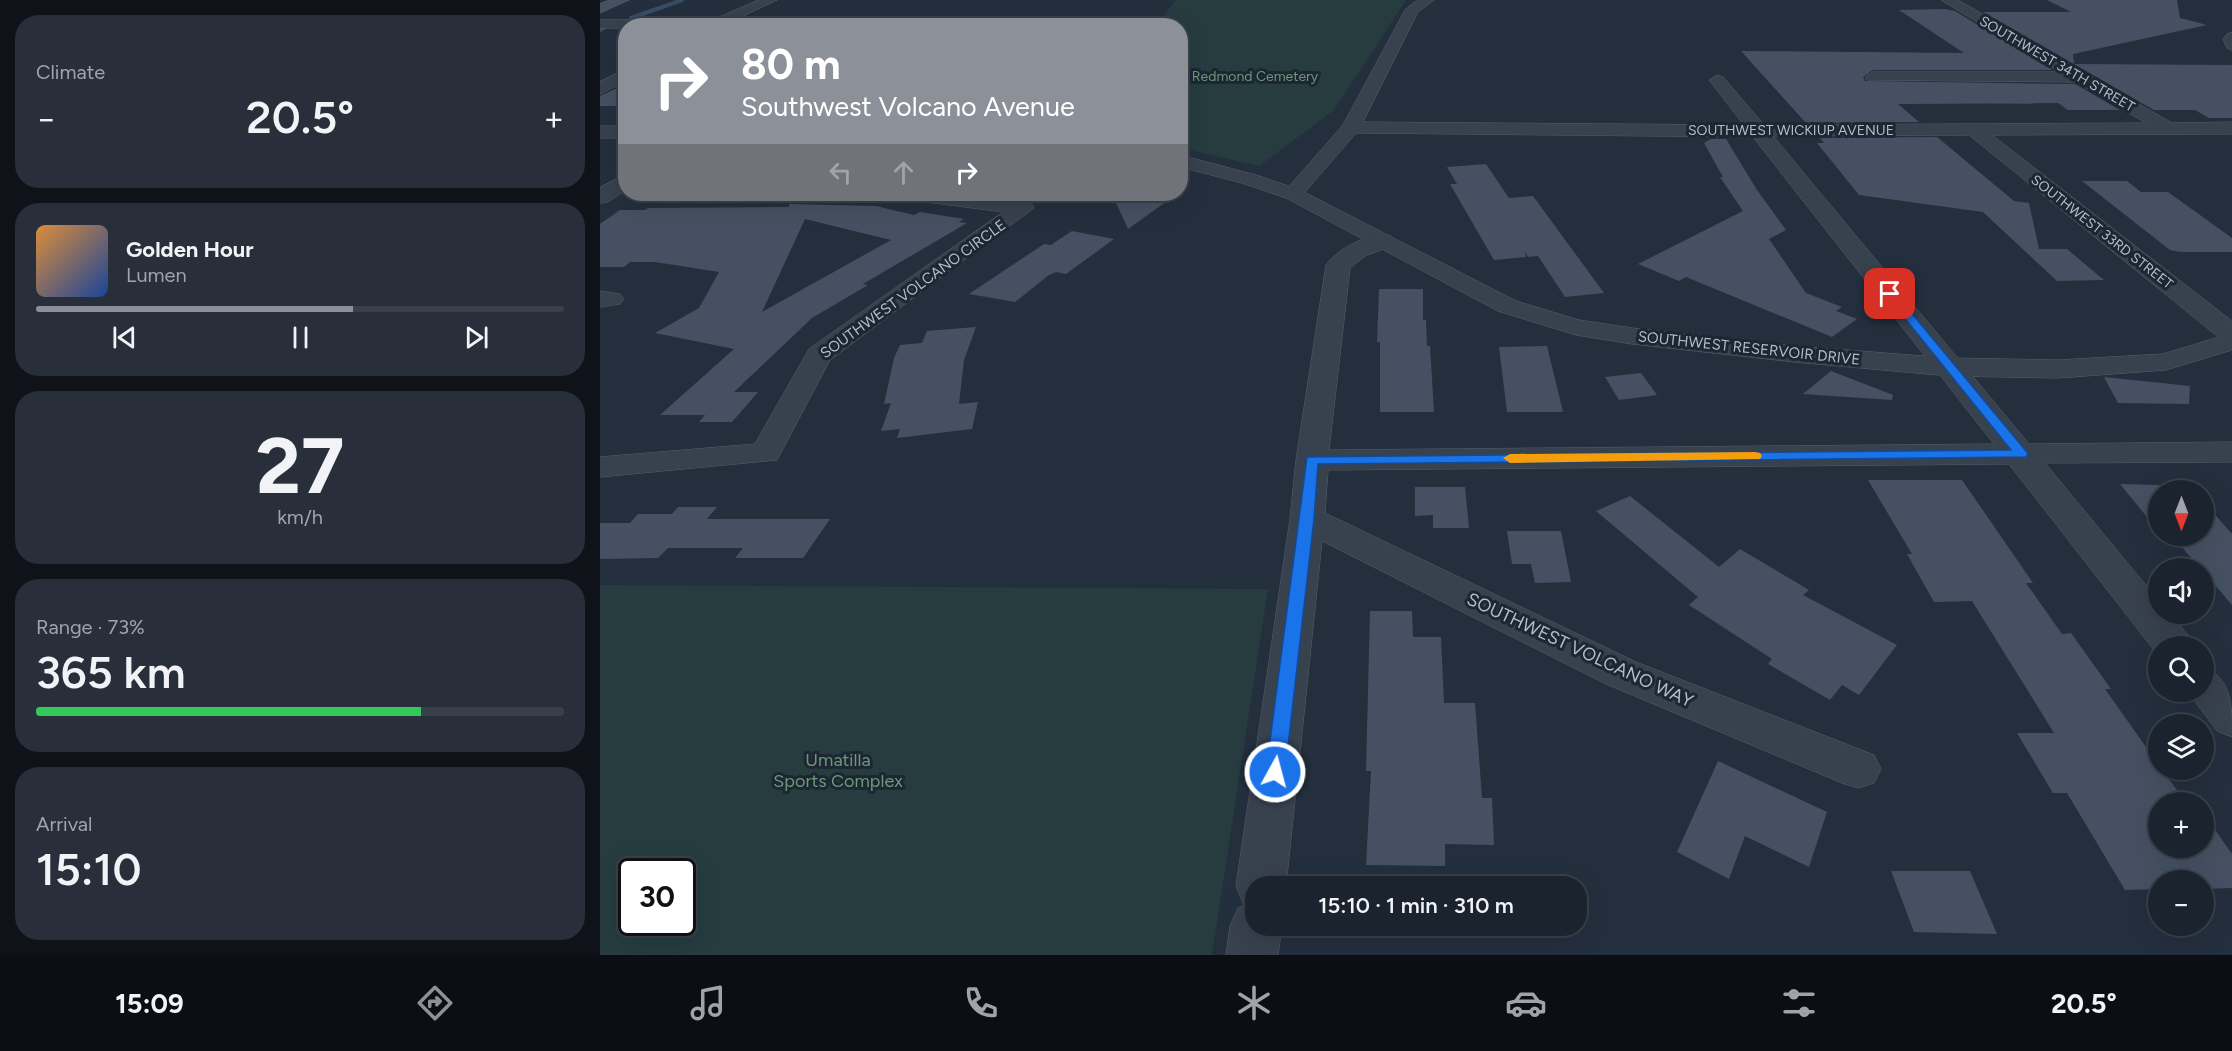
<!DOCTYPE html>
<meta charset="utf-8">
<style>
:root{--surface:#1b232e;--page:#282f3a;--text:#f1f3f6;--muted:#a0a4aa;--line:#39404a;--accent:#8c9099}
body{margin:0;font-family:Figtree,sans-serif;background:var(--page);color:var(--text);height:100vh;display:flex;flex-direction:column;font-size:22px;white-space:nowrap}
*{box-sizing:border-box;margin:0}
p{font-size:20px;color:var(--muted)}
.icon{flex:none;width:33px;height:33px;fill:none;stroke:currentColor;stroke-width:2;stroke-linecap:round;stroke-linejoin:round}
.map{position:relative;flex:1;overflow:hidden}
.drawer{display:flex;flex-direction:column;gap:15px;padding:15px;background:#0f1319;width:600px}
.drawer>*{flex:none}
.top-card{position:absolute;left:18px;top:18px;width:570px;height:183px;border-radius:24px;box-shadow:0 6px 24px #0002,0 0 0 2px var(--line);background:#8c9099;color:#fff;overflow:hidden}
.needle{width:39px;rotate:180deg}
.fabs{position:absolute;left:1548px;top:480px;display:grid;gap:12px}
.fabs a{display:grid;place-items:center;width:66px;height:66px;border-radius:50%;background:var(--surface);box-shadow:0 6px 24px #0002,0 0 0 2px var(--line);font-size:30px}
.speed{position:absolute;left:18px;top:858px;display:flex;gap:12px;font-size:30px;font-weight:700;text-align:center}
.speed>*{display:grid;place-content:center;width:78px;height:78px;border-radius:50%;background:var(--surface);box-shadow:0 6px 24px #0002,0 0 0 2px var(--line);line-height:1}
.speed .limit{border:3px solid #111;border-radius:9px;background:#fff;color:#111}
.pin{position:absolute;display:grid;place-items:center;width:51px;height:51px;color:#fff;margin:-26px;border-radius:12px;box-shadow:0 3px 9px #0006}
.me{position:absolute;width:66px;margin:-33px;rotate:7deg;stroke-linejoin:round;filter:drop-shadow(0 0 4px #0008)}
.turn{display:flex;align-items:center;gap:21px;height:126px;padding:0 24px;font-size:27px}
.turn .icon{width:78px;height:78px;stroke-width:2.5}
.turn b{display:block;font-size:42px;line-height:51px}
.lanes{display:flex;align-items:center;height:57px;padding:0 24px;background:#0003;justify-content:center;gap:30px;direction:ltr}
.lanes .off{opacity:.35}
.big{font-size:45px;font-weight:600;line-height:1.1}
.drawer .widget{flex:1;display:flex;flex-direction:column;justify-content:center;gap:9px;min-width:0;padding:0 21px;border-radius:24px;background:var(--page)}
.drawer .dial{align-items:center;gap:0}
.dial b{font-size:78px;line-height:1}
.song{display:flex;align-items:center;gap:18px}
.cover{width:72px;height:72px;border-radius:9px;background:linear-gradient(135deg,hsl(30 70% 55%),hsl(220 70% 35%))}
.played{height:6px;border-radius:3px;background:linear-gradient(90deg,var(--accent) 60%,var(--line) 60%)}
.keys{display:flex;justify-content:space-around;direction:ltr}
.heat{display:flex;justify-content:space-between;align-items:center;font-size:33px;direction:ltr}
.charge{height:9px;border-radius:4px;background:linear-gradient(90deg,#34c759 73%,var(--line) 0)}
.trip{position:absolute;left:645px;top:876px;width:342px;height:60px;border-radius:24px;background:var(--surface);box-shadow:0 6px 24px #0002,0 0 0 2px var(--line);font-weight:600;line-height:60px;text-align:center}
.tabs{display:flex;height:96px;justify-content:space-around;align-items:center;background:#0b0e12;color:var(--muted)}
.tabs .icon{width:42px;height:42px}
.tabs .current{color:var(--accent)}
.tabs b{font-size:27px;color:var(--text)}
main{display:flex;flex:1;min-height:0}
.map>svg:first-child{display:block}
.green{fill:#263c3f;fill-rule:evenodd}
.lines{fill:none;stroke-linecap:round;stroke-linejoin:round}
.stream{stroke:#394c67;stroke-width:4}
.building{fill:#455162;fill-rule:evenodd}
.minor-casing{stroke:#565f6c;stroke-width:1}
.tertiary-casing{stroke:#565f6c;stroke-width:1}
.secondary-casing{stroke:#565f6c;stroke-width:1}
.minor{fill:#38414e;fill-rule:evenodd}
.tertiary{fill:#38414e;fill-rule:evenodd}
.secondary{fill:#465061;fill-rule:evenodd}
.route{fill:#1a73e8;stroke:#114b97;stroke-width:1.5}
.slow{fill:#f59e0b}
.labels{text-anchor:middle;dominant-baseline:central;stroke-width:6;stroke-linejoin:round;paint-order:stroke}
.far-street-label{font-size:14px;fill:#b4bcc9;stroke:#1d2633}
.far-park-label{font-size:14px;fill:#6b9a76;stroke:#1d2633}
.street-label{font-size:15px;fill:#b4bcc9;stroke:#1d2633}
.near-street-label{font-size:18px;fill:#b4bcc9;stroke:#1d2633}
.near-park-label{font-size:18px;fill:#6b9a76;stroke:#1d2633}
</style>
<main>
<section class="drawer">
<div class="widget"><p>Climate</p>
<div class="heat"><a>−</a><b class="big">20.5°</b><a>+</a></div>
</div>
<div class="widget">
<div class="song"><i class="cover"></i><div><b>Golden Hour</b><p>Lumen</p></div></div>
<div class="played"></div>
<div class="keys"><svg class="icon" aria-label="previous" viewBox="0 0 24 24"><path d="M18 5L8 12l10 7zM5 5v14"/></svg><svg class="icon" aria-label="pause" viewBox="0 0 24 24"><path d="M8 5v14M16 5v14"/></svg><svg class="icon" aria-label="next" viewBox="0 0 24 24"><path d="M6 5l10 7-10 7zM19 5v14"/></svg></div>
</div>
<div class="widget dial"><b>27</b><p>km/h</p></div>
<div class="widget"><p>Range · 73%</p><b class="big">365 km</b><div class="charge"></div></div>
<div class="widget"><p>Arrival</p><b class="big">15:10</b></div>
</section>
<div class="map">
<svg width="1632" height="955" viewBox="0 0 1632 955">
<rect width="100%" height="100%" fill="#242f3e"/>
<path class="green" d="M576,0H806L734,110L659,166L581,148L580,26L556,25Z
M0,585L668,589L612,955H0ZM32,872H82V922H32Z"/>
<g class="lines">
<path class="stream" d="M31,18L82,0
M0,30L4,28"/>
</g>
<path class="building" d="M1447,0H1577L1580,18L1607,25L1473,54L1474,64L1632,65V118H1609L1595,110H1554L1383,12H1471Z
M1344,9L1355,11L1452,70H1273L1263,77L1265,81L1475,84L1520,110H1468L1458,103L1298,104L1319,122L1206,123L1141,51L1364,53L1299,10Z
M26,84V106H0V96Z
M1337,137L1414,201L1429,203L1439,249H1467L1504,280L1457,281L1383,212L1259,195L1217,143H1224L1220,138Z
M1111,139H1126L1157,190L1186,230L1169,239L1206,293L1242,307L1236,311L1257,319L1232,337L1086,277L1079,281L1038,264L1143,211L1120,177H1123L1104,143Z
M886,164L909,198L933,196L1004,293L965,297L938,256L928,257L925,251L926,257L894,260L850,184H857L847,167Z
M1482,181H1527L1541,192H1568L1632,238V252H1580L1570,250Z
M512,194H577L528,229Z
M189,204L276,206L314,215L320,212L364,219L359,222L367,223L263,284L268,285L212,318L134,392H158L132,422H99L105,415H60L134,349L55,333L99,308L119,272L55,262H30L24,267H0V224L20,210H45L48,208L189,207ZM205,219L291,240L162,312Z
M472,231L514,239L466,274L456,272L449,275L415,302L369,294L444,244L451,245Z
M779,289H823V320H826L827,346H830L834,412H780V342H777Z
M376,327L364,360L359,404L378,402L372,429L297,438L300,429L281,431L291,403L284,404L294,358L300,345L322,343L327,331Z
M947,346L963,412H907L899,347Z
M1231,371L1293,395L1292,400L1203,394Z
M1041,373L1057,395L1019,400L1005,377Z
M1504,377L1590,386L1589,404L1518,403Z
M1268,480H1362L1433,583H1426L1462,634L1471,633L1511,689H1505L1558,764V770H1562L1586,802H1558V848H1604V814L1632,854V888L1604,889V880H1558V889L1525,890L1467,793H1453L1417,733H1454L1372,601L1334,602L1307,554H1312Z
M1520,484L1588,486L1593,490H1558V528H1556Z
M815,487H865L869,528H833V515L815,516Z
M1030,496L1119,567L1140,549L1209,590L1203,595L1297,645L1259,695L1242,685L1230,700L1168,664L1172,659L1089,605L1098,597L996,511Z
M1604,502L1632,534V605L1604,572V568H1600L1572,536H1604Z
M78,507H117L107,519H230L203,558H135L143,548H68L58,558L0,559V523H30L38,514H72Z
M907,531H961L971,582L935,583L931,564H912Z
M770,611H812L813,637H841L844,703H875L882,798H892L894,845L845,844V866L766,865L771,771H766Z
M1118,761L1227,812L1209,867L1145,836L1129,879L1077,852Z
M1291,871H1370L1397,934L1314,932Z"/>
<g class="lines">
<g class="minor-casing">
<path id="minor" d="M159,0H177L122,26H26V28H0V20L114,19Z
M818,0H834L818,12L763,122L1144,125L1109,80L1117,75L1123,77L1164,125L1546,123L1476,82L1267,80L1265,77L1273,72H1460L1341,0H1358L1572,123L1632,122V134L1392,135L1632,321V342L1622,340L1369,135L1173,136L1429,444L1632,442V462L1445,463L1558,600V614H1570L1588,635L1594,646H1558V655L1409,464L728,470L725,513L1036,662L1274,755L1281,769L1274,783L1258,788L1242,783L1006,684L722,541L686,886H656V926H682L678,955H626L630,926L638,908L647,904L643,903L636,886L690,519L696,460L726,265C738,248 771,231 791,236L795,241L791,246L765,256L750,268L729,450L1394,444L1153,137L756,133L700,198L693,200L686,198L682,194L686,190L743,125L805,10Z
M1632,33V50L1627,48L1623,39L1627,34Z
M26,69V81L0,94V82Z
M26,174V190L8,202L0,203V188Z
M301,194H358L423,201L431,203L434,208L230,360L177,460L0,477V457L155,444L209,349L403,212L311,200L304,198Z
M0,291L20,294L24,299L20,304L0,307Z
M1604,667C1632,679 1632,704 1632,737L1617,731L1588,692H1604Z"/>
</g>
<g class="tertiary-casing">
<path id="tertiary" d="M0,126H26V138H0Z
M580,155L656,175L700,190L916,301L979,320L1032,328L1195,346L1349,358L1458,360L1563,354L1632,333V350L1566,370L1458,378L1349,376L1195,362L1032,344L976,335L898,311L686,198L642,183L580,167Z"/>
</g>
<g class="secondary-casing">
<path id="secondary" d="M10,0H29L0,13V4Z"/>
</g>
<use href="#minor" class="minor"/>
<use href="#tertiary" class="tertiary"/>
<use href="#secondary" class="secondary"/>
</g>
<path class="route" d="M1290,291L1294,292L1426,451L1428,454L1426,457L718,464L714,519L685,772L682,777L675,780L669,777L666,772L707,457L1411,450L1287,296L1285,294Z"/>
<path class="slow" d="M1155,452L1160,453L1162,456L1160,459L910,463L903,458L910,454Z"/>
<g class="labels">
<g class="far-street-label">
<text transform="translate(1457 64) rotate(30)">SOUTHWEST 34TH STREET</text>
<text x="1191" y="130">SOUTHWEST WICKIUP AVENUE</text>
<text transform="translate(1502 232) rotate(38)">SOUTHWEST 33RD STREET</text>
</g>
<g class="far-park-label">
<text x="655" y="76">Redmond Cemetery</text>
</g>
<g class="street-label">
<text transform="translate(313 289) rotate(-36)">SOUTHWEST VOLCANO CIRCLE</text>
<text transform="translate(1149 348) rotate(6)">SOUTHWEST RESERVOIR DRIVE</text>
</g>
<g class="near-street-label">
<text transform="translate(980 650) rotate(25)">SOUTHWEST VOLCANO WAY</text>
</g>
<g class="near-park-label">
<text x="238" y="760">Umatilla<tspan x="238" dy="21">Sports Complex</tspan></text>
</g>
</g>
</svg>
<div class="fabs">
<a><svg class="needle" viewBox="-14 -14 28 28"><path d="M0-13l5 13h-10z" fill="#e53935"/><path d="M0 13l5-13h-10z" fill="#a0a4aa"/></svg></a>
<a><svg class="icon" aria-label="sound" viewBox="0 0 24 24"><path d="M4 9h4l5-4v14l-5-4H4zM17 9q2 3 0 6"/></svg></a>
<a><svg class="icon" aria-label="search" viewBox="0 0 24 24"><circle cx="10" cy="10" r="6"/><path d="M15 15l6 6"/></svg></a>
<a><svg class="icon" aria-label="layers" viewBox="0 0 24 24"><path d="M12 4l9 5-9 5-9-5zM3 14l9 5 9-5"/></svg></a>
<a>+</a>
<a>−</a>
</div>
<div class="speed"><div class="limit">30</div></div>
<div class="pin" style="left:1290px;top:294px;background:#d93025"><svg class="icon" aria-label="arrive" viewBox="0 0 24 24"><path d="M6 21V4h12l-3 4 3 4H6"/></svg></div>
<svg class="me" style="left:675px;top:772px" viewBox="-20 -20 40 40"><circle r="17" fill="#1a73e8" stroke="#fff" stroke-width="3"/><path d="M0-11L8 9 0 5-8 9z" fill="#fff"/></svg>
<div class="trip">15:10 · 1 min · 310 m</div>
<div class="top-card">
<div class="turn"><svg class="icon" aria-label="right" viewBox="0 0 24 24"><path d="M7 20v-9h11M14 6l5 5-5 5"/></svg><div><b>80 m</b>Southwest Volcano Avenue</div></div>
<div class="lanes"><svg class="icon off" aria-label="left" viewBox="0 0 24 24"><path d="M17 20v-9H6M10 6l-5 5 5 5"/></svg><svg class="icon off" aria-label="ahead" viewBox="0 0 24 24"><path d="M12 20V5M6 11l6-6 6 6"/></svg><svg class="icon" aria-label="right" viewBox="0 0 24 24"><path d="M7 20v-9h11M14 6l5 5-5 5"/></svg></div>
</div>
</div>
</main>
<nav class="tabs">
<b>15:09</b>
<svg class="icon current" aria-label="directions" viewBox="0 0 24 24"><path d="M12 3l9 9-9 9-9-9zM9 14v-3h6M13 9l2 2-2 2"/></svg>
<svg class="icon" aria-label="music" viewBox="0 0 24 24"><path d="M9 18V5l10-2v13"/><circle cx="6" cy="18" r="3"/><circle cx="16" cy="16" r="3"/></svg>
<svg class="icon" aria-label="phone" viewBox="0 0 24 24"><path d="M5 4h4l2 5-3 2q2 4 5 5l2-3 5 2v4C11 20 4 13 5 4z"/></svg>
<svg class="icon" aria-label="climate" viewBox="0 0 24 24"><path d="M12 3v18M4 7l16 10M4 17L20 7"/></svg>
<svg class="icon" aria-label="car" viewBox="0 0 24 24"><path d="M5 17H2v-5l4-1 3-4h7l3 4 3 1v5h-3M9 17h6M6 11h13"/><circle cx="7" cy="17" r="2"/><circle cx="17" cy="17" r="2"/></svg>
<svg class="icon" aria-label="filters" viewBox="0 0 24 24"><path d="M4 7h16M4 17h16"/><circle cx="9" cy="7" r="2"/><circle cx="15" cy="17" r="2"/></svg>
<b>20.5°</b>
</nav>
